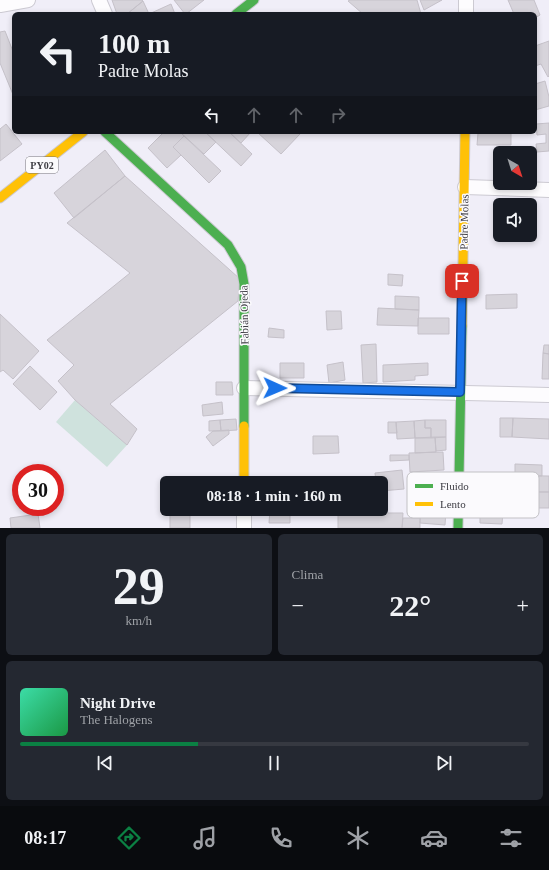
<!DOCTYPE html>
<html lang="es">
<meta charset="utf-8">
<style>
:root{--surface:#171b24;--page:#242831;--text:#f1f3f6;--muted:#9ea1a6;--line:#363941;--accent:#0b8043}
body{margin:0;font-family:Georgia,serif;background:var(--page);color:var(--text);height:100vh;display:flex;flex-direction:column;font-size:15px;white-space:nowrap}
*{box-sizing:border-box;margin:0}
p{font-size:13px;color:var(--muted)}
.icon{flex:none;width:22px;height:22px;fill:none;stroke:currentColor;stroke-width:2;stroke-linecap:round;stroke-linejoin:round}
.map{position:relative;height:528px;overflow:hidden}
.sheet{display:flex;flex-direction:column;gap:6px;padding:6px;background:#0d0f14;flex:1}
.sheet>*{flex:none}
.guide{position:absolute;left:12px;top:12px;width:525px;height:122px;border-radius:6px;box-shadow:0 2px 6px #0003;background:#171b24;color:var(--text);overflow:hidden}
.needle{width:26px;rotate:141deg}
.fabs{position:absolute;left:493px;top:146px;display:grid;gap:8px}
.fabs a{display:grid;place-items:center;width:44px;height:44px;border-radius:6px;background:var(--surface);box-shadow:0 2px 6px #0003;font-size:20px}
.speed{position:absolute;left:12px;top:464px;display:flex;gap:8px;font-size:20px;font-weight:700;text-align:center}
.speed>*{display:grid;place-content:center;width:52px;height:52px;border-radius:50%;background:var(--surface);box-shadow:0 2px 6px #0003;line-height:1}
.speed .limit{border:6px solid #d22;background:#fff;color:#111}
.pin{position:absolute;display:grid;place-items:center;width:34px;height:34px;color:#fff;margin:-17px;border-radius:8px;box-shadow:0 2px 6px #0006}
.me{position:absolute;width:44px;margin:-22px;rotate:91deg;stroke-linejoin:round;filter:drop-shadow(0 0 3px #0008)}
.turn{display:flex;align-items:center;gap:14px;height:84px;padding:0 20px;font-size:18px}
.turn .icon{width:52px;height:52px;stroke-width:2.5}
.turn b{display:block;font-size:28px;line-height:34px}
.lanes{display:flex;align-items:center;height:38px;padding:0 20px;background:#0003;justify-content:center;gap:20px;direction:ltr}
.lanes .off{opacity:.35}
.big{font-size:30px;font-weight:800;line-height:1.1}
.sheet .card{flex:1;display:flex;flex-direction:column;justify-content:center;gap:6px;min-width:0;padding:0 14px;border-radius:6px;background:var(--page)}
.sheet .dial{align-items:center;gap:0}
.dial b{font-size:52px;line-height:1}
.song{display:flex;align-items:center;gap:12px}
.cover{width:48px;height:48px;border-radius:6px;background:linear-gradient(135deg,hsl(160 70% 55%),hsl(140 70% 35%))}
.played{height:4px;border-radius:2px;background:linear-gradient(90deg,var(--accent) 35%,var(--line) 35%)}
.keys{display:flex;justify-content:space-around;direction:ltr}
.heat{display:flex;justify-content:space-between;align-items:center;font-size:22px;direction:ltr}
.sheet .tiles{flex:1;display:grid;gap:6px;grid-template-columns:1fr 1fr}
.card:last-child{grid-column:span 2}
.trip{position:absolute;left:160px;top:476px;width:228px;height:40px;border-radius:6px;background:var(--surface);box-shadow:0 2px 6px #0003;font-weight:800;line-height:40px;text-align:center}
.menu{display:flex;height:64px;justify-content:space-around;align-items:center;background:#090b0e;color:var(--muted)}
.menu .icon{width:28px;height:28px}
.menu .current{color:var(--accent)}
.menu b{font-size:18px;color:var(--text)}
.map>svg:first-child{display:block}
.green{fill:#cfe2dd}
.building{fill:#d7d4db;stroke:#c5c1c9}
.lines{fill:none;stroke-linecap:round;stroke-linejoin:round}
.street-casing{stroke:#cccad2;stroke-width:16}
.fast-casing{stroke:#cccad2;stroke-width:11}
.slow-casing{stroke:#cccad2;stroke-width:11}
.street{stroke:#fdfcfe;stroke-width:14}
.fast{stroke:#4caf50;stroke-width:9}
.slow{stroke:#ffc107;stroke-width:9}
.route-casing{stroke:#114b97;stroke-width:10}
.route{stroke:#1a73e8;stroke-width:7}
.labels{text-anchor:middle;dominant-baseline:central;stroke-width:3;stroke-linejoin:round;paint-order:stroke}
.shield{fill:#fbfafd;stroke:#76757b;stroke-width:1}
.shield-label{font-size:10px;font-weight:bold;fill:#3d3c43}
.street-label{font-size:11px;fill:#3d3c43;stroke:#fbfafd}
.key{fill:#fbfafd;stroke:#c2c1c5;stroke-width:1}
.key-label{font-size:11px;fill:#3d3c43}
</style>
<div class="map">
<svg width="549" height="528" viewBox="0 0 549 528">
<rect width="100%" height="100%" fill="#f0eef8"/>
<path class="green" d="M75,400L127,445L107,467L56,422Z"/>
<path class="building" d="M112,0H142L143,1L127,14H117Z
M174,0H204L186,14H185Z
M350,0H417L421,14H363L348,1Z
M420,0H442L424,10Z
M508,0H534L540,15L535,18V14H514Z
M143,1L149,14H127Z
M171,4L175,14H149Z
M5,31L14,54V97L0,63V32Z
M549,41V76L548,77L541,64L535,66V46Z
M545,81L549,97V106L535,110V84Z
M549,123V151L537,152L536,144L546,143V134L537,135L536,124Z
M6,124L22,144L0,161V129Z
M164,132H180L184,136L173,147L181,155L167,168L148,148Z
M180,132H205L216,142L204,154Z
M205,132H229L252,154L241,166Z
M229,132H251L241,143Z
M257,132H299L300,134L281,154Z
M504,132H511V145H477L478,133H504Z
M184,136L221,171L209,183L173,147Z
M105,150L125,176L74,218L54,193Z
M125,176L240,279L238,301L110,404L137,429L127,445L75,400L58,381L74,365L47,340L130,273L67,223Z
M388,274L403,275L402,286L388,285Z
M517,294V308L486,309V295Z
M395,296L419,297V310L395,309Z
M378,308L419,310L418,326L377,325Z
M326,311H341L342,329L327,330Z
M0,314L39,351L13,379L3,370L0,372Z
M418,318H449V334H418Z
M269,328L284,330V338L268,337Z
M376,344L377,382L363,383L361,345Z
M544,345H549V354L543,353Z
M543,353L549,354V379H542Z
M343,362L345,380L329,383L327,365Z
M280,363H304V378H280Z
M428,363V375L415,376V380L383,382V365Z
M30,366L57,392L40,410L13,384Z
M216,382H232L233,395H216Z
M222,402L223,414L203,416L202,405Z
M500,418H513L512,437H500Z
M513,418L549,419V439L512,437Z
M236,419L237,430L221,431L220,420Z
M220,420L221,431H209V421Z
M425,420H446V437L431,438V428H425Z
M425,420V428H431V438H415L414,421Z
M414,421L415,438L397,439L396,422Z
M388,422H396L397,433H388Z
M229,430V434L213,446L206,437L213,431Z
M313,436H338L339,453L313,454Z
M435,437H446V450L436,451Z
M435,437L436,452L415,453V438Z
M443,452L444,470L410,472L409,453Z
M390,455H409V460L390,461Z
M515,464L542,465V476H515Z
M402,470L404,489L381,491V483H376L375,473Z
M482,475L549,476V492H537V484H528V492L482,491Z
M537,492H549V508H537Z
M270,509H290V523H269Z
M421,509L446,511L445,525L420,523Z
M170,510H190V528H170Z
M480,511L503,512L502,524L480,523Z
M338,513H403L402,528H338Z
M38,514L40,528H11L10,518Z
M403,518H420V528H402Z"/>
<g class="lines">
<g class="street-casing">
<path id="street" d="M99,0L105,14
M0,5L28,0
M466,14V0
M465,187L549,190
M244,388L549,395
M244,528V509"/>
</g>
<g class="fast-casing">
<path id="fast" d="M236,14L254,0
M105,132L228,245L241,267L244,284V426
M458,528L462,326"/>
</g>
<g class="slow-casing">
<path id="slow" d="M0,198L83,132
M462,326L465,132
M244,426V483"/>
</g>
<use href="#street" class="street"/>
<use href="#fast" class="fast"/>
<use href="#slow" class="slow"/>
</g>
<g class="lines">
<g class="route-casing">
<path id="route" d="M275,388L460,392L462,281"/>
</g>
<use href="#route" class="route"/>
</g>
<g class="labels">
<rect class="shield" x="26" y="157" width="32" height="16" rx="3"/>
<g class="shield-label">
<text x="42" y="165">PY02</text>
</g>
<g class="street-label">
<text transform="translate(464 222) rotate(-89)">Padre Molas</text>
<text transform="translate(244 315) rotate(-91)">Fabián Ojeda</text>
</g>
</g>
<rect x="407" y="472" width="132" height="46" rx="6" class="key"/>
<rect x="415" y="484" width="18" height="4" fill="#4caf50"/>
<rect x="415" y="502" width="18" height="4" fill="#ffc107"/>
<g class="key-label">
<text x="440" y="490">Fluido</text>
<text x="440" y="508">Lento</text>
</g>
</svg>
<div class="fabs">
<a><svg class="needle" viewBox="-14 -14 28 28"><path d="M0-13l5 13h-10z" fill="#e53935"/><path d="M0 13l5-13h-10z" fill="#9ea1a6"/></svg></a>
<a><svg class="icon" aria-label="sound" viewBox="0 0 24 24"><path d="M4 9h4l5-4v14l-5-4H4zM17 9q2 3 0 6"/></svg></a>
</div>
<div class="speed"><div class="limit">30</div></div>
<div class="pin" style="left:462px;top:281px;background:#d93025"><svg class="icon" aria-label="arrive" viewBox="0 0 24 24"><path d="M6 21V4h12l-3 4 3 4H6"/></svg></div>
<svg class="me" style="left:275px;top:388px" viewBox="-20 -20 40 40"><path d="M0-17L14 15 0 8-14 15z" fill="#1a73e8" stroke="#fff" stroke-width="4"/></svg>
<div class="trip">08:18 · 1 min · 160 m</div>
<div class="guide">
<div class="turn"><svg class="icon" aria-label="left" viewBox="0 0 24 24"><path d="M17 20v-9H6M10 6l-5 5 5 5"/></svg><div><b>100 m</b>Padre Molas</div></div>
<div class="lanes"><svg class="icon" aria-label="left" viewBox="0 0 24 24"><path d="M17 20v-9H6M10 6l-5 5 5 5"/></svg><svg class="icon off" aria-label="ahead" viewBox="0 0 24 24"><path d="M12 20V5M6 11l6-6 6 6"/></svg><svg class="icon off" aria-label="ahead" viewBox="0 0 24 24"><path d="M12 20V5M6 11l6-6 6 6"/></svg><svg class="icon off" aria-label="right" viewBox="0 0 24 24"><path d="M7 20v-9h11M14 6l5 5-5 5"/></svg></div>
</div>
</div>
<section class="sheet">
<div class="tiles">
<div class="card dial"><b>29</b><p>km/h</p></div>
<div class="card"><p>Clima</p>
<div class="heat"><a>−</a><b class="big">22°</b><a>+</a></div>
</div>
<div class="card">
<div class="song"><i class="cover"></i><div><b>Night Drive</b><p>The Halogens</p></div></div>
<div class="played"></div>
<div class="keys"><svg class="icon" aria-label="previous" viewBox="0 0 24 24"><path d="M18 5L8 12l10 7zM5 5v14"/></svg><svg class="icon" aria-label="pause" viewBox="0 0 24 24"><path d="M8 5v14M16 5v14"/></svg><svg class="icon" aria-label="next" viewBox="0 0 24 24"><path d="M6 5l10 7-10 7zM19 5v14"/></svg></div>
</div>
</div>
</section>
<nav class="menu">
<b>08:17</b>
<svg class="icon current" aria-label="directions" viewBox="0 0 24 24"><path d="M12 3l9 9-9 9-9-9zM9 14v-3h6M13 9l2 2-2 2"/></svg>
<svg class="icon" aria-label="music" viewBox="0 0 24 24"><path d="M9 18V5l10-2v13"/><circle cx="6" cy="18" r="3"/><circle cx="16" cy="16" r="3"/></svg>
<svg class="icon" aria-label="phone" viewBox="0 0 24 24"><path d="M5 4h4l2 5-3 2q2 4 5 5l2-3 5 2v4C11 20 4 13 5 4z"/></svg>
<svg class="icon" aria-label="climate" viewBox="0 0 24 24"><path d="M12 3v18M4 7l16 10M4 17L20 7"/></svg>
<svg class="icon" aria-label="car" viewBox="0 0 24 24"><path d="M5 17H2v-5l4-1 3-4h7l3 4 3 1v5h-3M9 17h6M6 11h13"/><circle cx="7" cy="17" r="2"/><circle cx="17" cy="17" r="2"/></svg>
<svg class="icon" aria-label="filters" viewBox="0 0 24 24"><path d="M4 7h16M4 17h16"/><circle cx="9" cy="7" r="2"/><circle cx="15" cy="17" r="2"/></svg>
</nav>
